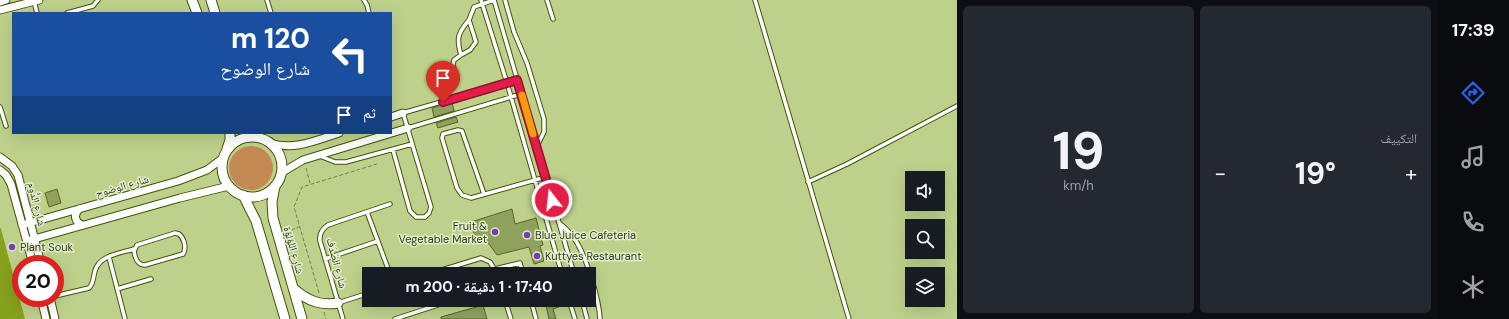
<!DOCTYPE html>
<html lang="ar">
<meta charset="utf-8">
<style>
:root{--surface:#171b24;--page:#242831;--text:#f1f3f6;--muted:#9ea1a6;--accent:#2563eb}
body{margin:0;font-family:"DM Sans","Noto Naskh Arabic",sans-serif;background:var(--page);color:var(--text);direction:rtl;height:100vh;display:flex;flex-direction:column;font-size:15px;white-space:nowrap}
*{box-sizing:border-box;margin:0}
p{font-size:13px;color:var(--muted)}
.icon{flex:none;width:22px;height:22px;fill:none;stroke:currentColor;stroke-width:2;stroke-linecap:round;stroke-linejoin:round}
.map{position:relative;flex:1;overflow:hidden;direction:ltr}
.details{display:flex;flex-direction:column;gap:6px;padding:6px;background:#0d0f14;width:480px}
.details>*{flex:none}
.hud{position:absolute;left:12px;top:12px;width:380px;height:122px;border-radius:0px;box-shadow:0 4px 16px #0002;direction:rtl;background:#1a4fa0;color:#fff;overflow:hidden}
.buttons{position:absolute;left:905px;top:171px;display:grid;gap:8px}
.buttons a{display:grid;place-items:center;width:40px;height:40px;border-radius:0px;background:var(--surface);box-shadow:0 4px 16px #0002;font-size:20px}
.speed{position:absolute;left:12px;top:255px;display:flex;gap:8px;font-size:20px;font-weight:700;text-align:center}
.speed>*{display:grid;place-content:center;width:52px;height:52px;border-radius:50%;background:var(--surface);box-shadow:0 4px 16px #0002;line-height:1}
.speed .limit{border:6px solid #d22;background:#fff;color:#111}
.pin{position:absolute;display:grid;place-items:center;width:34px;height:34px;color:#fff;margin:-41px -17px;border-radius:50% 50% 50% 0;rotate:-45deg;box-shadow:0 0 4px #0007}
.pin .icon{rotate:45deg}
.me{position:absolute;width:44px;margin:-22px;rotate:344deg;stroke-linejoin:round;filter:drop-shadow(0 0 3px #0008)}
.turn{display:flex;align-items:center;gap:14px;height:84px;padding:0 16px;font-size:18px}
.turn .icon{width:52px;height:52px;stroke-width:2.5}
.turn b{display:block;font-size:28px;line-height:34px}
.then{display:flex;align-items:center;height:38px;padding:0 16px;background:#0003;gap:8px;font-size:15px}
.big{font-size:30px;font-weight:700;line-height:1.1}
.details .tile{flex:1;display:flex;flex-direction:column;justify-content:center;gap:6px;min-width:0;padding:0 14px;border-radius:6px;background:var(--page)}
.details .dial{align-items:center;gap:0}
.dial b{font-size:52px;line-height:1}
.heat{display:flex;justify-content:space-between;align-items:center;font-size:22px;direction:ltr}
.details .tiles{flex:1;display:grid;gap:6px;grid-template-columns:repeat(2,1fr)}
.trip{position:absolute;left:362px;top:267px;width:234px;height:40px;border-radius:0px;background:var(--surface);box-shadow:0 4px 16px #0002;font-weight:700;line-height:40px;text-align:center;direction:rtl}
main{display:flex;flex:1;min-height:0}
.menu{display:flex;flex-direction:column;width:72px;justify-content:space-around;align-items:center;background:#090b0e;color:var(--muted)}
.menu .icon{width:28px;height:28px}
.menu .on{color:var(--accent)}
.menu b{font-size:18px;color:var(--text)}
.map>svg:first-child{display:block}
.green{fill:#c58953}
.water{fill:#86a11c}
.building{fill:#8fa15d;stroke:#586724}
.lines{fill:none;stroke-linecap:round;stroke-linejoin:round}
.service-casing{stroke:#45530a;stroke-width:5.5}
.minor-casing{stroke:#45530a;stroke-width:9}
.tertiary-casing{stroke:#45530a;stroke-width:11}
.path{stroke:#738051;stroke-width:1;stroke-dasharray:4 2;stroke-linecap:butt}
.service{stroke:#fff;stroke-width:3.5}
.minor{stroke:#fff;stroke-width:7}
.tertiary{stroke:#fff;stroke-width:9}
.route-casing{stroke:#92132f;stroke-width:10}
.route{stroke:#e11d48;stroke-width:7}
.slow{stroke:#f59e0b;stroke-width:7}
.poi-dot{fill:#753fb6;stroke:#e2edca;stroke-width:1.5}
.labels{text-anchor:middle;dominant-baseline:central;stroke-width:3;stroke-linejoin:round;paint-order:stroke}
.street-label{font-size:11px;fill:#343b1f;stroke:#e2edca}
.poi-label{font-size:11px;fill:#343b1f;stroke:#e2edca;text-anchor:start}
</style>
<main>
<nav class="menu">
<b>17:39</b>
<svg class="icon on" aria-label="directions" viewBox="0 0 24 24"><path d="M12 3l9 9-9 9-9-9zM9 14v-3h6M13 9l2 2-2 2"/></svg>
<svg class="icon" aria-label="music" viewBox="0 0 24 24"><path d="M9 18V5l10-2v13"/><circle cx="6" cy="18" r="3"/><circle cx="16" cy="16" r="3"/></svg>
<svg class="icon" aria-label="phone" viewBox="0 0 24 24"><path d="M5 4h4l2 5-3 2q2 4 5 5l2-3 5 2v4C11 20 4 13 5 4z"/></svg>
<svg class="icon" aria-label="climate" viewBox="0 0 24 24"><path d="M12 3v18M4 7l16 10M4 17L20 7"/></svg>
</nav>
<section class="details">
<div class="tiles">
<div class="tile"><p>التكييف</p>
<div class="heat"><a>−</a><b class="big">19°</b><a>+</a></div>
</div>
<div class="tile dial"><b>19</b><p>km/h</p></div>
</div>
</section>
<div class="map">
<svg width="957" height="319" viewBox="0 0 957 319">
<rect width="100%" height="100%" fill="#bdd18b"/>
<path class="green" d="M229 168a22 22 0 1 1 44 0a22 22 0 1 1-44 0Z"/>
<path class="water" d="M0,227L1,229L25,319H0Z"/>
<path class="building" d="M452,102L454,111L434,117L432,108Z
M456,117L458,122L438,128L436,123Z
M57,189L61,203L49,207L45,193Z
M512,209L515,224L536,218L543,245L540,246L544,261L534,264L529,247L497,255L489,244L483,242H476L471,222Z
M545,300H557L559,307L553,309L556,319H549Z
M483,305L487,319H441V317Z"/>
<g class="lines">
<g class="service-casing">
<path id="service" d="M267,0L271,13
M364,0L367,5L369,13
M481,0L507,83L562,274
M494,0L574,274
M505,0L514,32L527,63L544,119V132L537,146
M547,0L553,19
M755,0L849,319
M34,1L37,13
M67,13L93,6L98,0
M461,55C456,38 458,33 469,20
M457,80L453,65L454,60L461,55L470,50L476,42L469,20L474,7L494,0
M0,107L6,126
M408,128L521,94
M393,150L410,211L416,217H425L429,213L431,207L403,113L517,80
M320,156L335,162H346L412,144
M808,182L847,164L957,106
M484,194L462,131L458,130L443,134L442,138L457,188L462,195L471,198L546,177
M367,212L390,274
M559,223C566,228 571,234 576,241C587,259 599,299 600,319
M175,233L179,234C184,238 187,248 183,254L145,265C137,265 135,258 134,251L137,245Z
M109,257L125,319
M325,259L378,241
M495,269L520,263L523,274
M429,274L481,258L490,262L497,274
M117,289L151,279
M55,296L89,288C94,283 93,277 95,271C99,255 121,253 134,249
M505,300L511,319
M531,300L536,319
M569,300L575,319
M582,300L587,319
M338,303L369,293
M343,319L320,241C319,234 322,229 328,225L390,204
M395,319L453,300"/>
</g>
<g class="minor-casing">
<path id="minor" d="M0,2L6,0
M0,10L39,0
M391,117L403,113
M270,143C294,151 317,140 339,133
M0,157L12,166L18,175L41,264
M0,170L6,175L11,184L33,264
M281,173L303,160L408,128
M79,209C73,215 75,222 82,225
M22,225L178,181L207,170L223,158
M27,241L180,198L229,186
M41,298L46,319
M50,298L55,319"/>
</g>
<g class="tertiary-casing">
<path id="tertiary" d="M192,0L197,13
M211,0L215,13
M222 167a30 30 0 1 1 60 0a30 30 0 1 1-60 0Z
M227,149L230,140V133
M275,186L272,202L273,218L302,319
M243,195L256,221L285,319
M294,289C308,301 321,306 338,303"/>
</g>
<path class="path" d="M306,168L310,183
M291,230L299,227
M319,293L294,207L302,187L377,164
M324,312L326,319"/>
<use href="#service" class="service"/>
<use href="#minor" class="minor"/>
<use href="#tertiary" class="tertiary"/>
</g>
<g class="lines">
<g class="route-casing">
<path id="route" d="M443,102L517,80L552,200"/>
</g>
<use href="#route" class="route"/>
<path class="slow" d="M522,95L533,134"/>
</g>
<g class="poi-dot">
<circle cx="495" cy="232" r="4"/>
<circle cx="527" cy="235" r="4"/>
<circle cx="12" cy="247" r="4"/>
<circle cx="537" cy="256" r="4"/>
</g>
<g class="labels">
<g class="street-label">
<text transform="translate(122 186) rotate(-16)">شارع الوضوح</text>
<text transform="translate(37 204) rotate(76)">شارع الدُّوم</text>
<text transform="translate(294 250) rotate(74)">شارع اللؤلؤة</text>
<text transform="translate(337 263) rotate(75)">شارع الصَدَف</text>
</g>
<g class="poi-label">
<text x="487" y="226" text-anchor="end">Fruit &amp;<tspan x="487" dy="13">Vegetable Market</tspan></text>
<text x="535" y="235">Blue Juice Cafeteria</text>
<text x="20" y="247">Plant Souk</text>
<text x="545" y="256">Kuttyes Restaurant</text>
</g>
</g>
</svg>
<div class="buttons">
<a><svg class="icon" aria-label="sound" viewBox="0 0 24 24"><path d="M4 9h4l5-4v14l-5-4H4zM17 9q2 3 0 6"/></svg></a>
<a><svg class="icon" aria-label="search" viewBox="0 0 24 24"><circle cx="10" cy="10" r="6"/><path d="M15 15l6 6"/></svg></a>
<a><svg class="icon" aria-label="layers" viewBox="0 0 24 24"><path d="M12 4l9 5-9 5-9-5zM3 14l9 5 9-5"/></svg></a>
</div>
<div class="speed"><div class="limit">20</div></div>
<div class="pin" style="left:443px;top:102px;background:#d93025"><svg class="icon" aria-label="arrive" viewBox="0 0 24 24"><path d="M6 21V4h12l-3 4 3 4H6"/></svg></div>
<svg class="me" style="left:552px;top:200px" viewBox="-20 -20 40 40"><circle r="17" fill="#e11d48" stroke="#fff" stroke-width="3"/><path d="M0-11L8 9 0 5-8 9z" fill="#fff"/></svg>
<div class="trip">17:40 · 1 دقيقة · 200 m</div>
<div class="hud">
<div class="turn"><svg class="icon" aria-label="left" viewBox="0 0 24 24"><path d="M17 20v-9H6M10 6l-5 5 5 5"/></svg><div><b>120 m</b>شارع الوضوح</div></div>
<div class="then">ثم<svg class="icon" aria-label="arrive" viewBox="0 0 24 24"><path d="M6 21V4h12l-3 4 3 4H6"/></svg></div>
</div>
</div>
</main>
